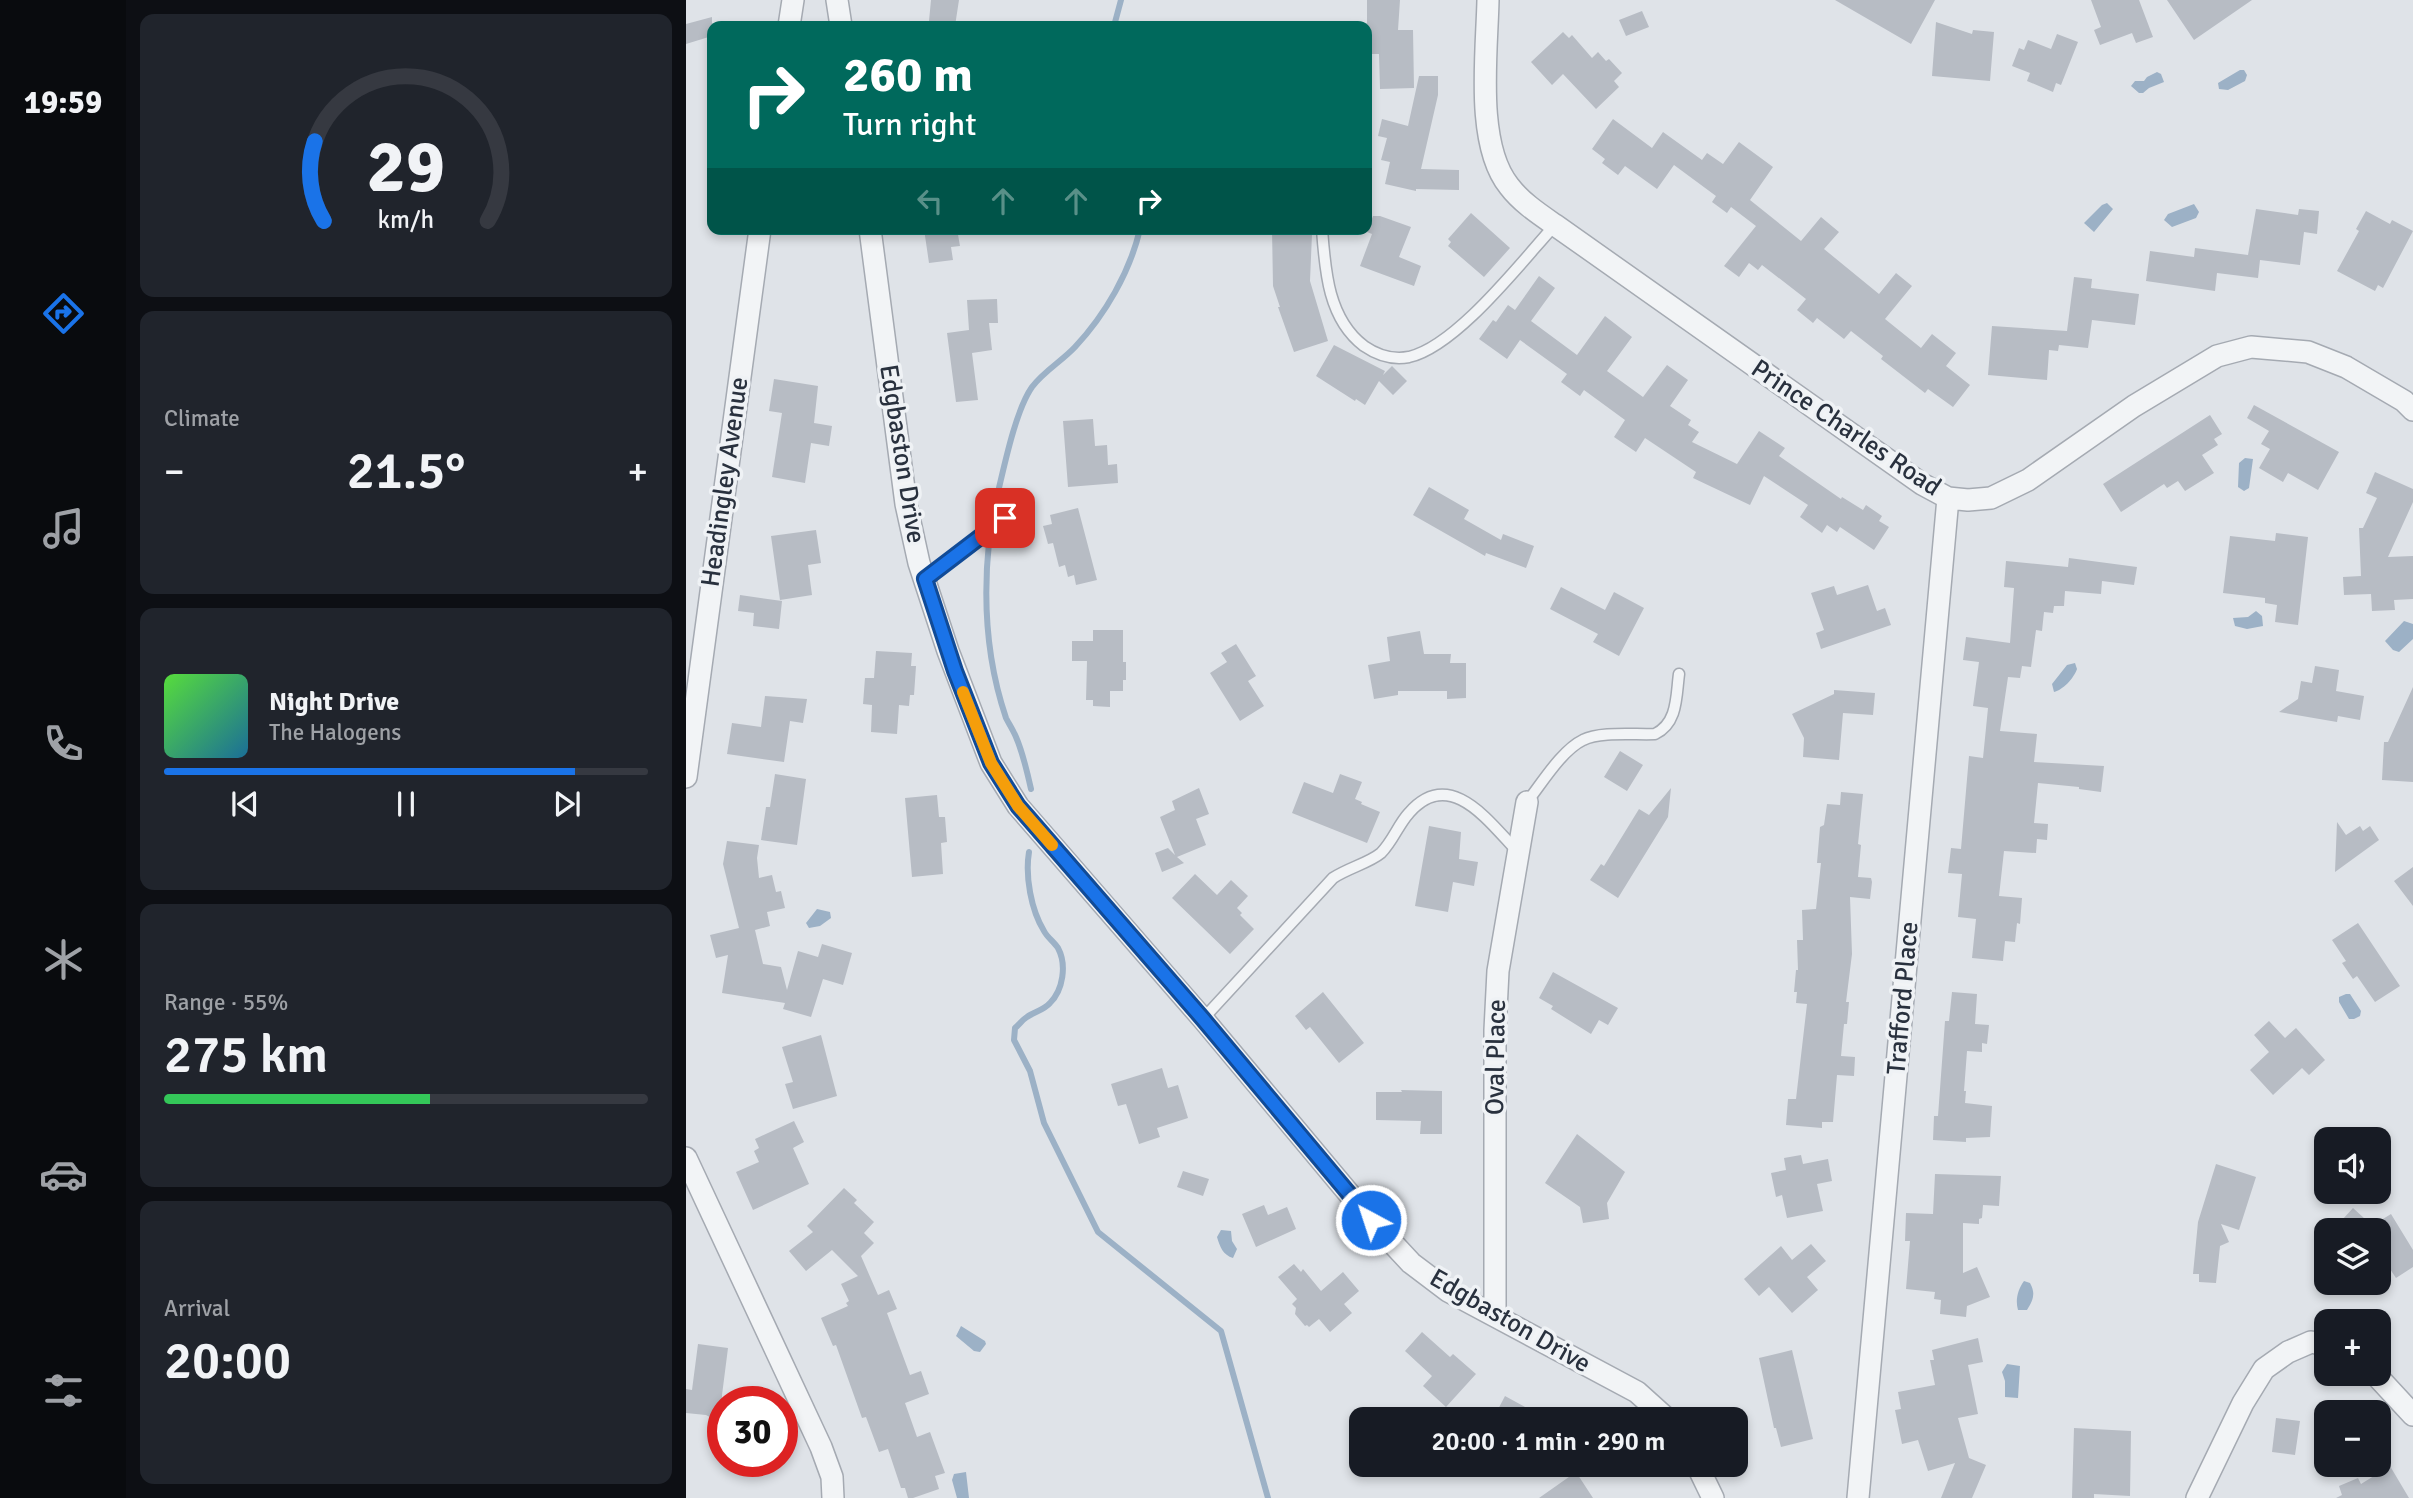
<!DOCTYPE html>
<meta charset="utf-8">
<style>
:root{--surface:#171b24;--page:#20242c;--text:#f1f3f6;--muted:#9ea1a6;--line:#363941;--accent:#1a73e8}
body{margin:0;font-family:Signika,sans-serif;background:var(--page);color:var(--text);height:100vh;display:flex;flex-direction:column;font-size:26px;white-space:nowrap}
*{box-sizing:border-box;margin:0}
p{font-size:23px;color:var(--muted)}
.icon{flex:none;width:38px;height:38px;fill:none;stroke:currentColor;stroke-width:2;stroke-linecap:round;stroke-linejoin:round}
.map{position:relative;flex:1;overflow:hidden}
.sheet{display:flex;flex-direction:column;gap:14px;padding:14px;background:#0d0f14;width:560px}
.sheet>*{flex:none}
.top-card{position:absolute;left:21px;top:21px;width:665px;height:214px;border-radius:14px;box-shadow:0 4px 10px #0003;background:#00695c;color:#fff;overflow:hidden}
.controls{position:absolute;left:1628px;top:1127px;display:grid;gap:14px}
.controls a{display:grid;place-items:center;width:77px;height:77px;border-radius:14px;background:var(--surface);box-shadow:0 4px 10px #0003;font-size:35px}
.speed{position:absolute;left:21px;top:1386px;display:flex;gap:14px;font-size:35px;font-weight:700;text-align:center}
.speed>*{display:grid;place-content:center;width:91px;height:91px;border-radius:50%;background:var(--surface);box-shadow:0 4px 10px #0003;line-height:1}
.speed .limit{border:10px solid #d22;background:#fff;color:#111}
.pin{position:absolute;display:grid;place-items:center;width:60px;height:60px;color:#fff;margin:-30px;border-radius:14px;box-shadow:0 4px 10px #0006}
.me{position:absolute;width:77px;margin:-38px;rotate:320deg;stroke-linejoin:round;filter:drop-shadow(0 0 5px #0008)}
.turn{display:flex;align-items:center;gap:24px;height:147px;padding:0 21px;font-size:32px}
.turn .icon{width:91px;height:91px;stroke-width:2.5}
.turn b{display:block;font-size:49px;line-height:60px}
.lanes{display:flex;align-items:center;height:66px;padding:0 21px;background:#0003;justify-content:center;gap:35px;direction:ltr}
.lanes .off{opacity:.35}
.big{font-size:52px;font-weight:600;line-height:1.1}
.sheet .card{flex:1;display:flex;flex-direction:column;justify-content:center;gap:10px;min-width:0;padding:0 24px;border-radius:14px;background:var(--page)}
.sheet .dial{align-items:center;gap:0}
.dial svg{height:182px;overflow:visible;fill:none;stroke:var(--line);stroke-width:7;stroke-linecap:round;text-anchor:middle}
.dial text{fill:var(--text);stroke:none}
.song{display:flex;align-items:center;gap:21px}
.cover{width:84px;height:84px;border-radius:10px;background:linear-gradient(135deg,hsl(110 70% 55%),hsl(200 70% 35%))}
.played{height:7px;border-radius:4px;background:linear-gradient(90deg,var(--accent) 85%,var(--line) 85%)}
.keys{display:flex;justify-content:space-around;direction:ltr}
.heat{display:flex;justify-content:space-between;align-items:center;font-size:38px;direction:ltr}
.charge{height:10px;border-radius:5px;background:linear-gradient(90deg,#34c759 55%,var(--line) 0)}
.trip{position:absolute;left:663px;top:1407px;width:399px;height:70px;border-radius:14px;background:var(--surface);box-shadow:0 4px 10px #0003;font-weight:600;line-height:70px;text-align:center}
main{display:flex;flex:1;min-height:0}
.tabs{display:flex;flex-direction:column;width:126px;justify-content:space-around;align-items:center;background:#090b0e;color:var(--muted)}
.tabs .icon{width:49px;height:49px}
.tabs .on{color:var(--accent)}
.tabs b{font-size:32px;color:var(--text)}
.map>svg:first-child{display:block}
.water{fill:#9cb1c6}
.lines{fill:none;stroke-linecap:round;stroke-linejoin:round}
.stream{stroke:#9cb1c6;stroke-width:6}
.building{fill:#b7bcc4}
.lane-casing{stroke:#a5aab2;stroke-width:13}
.street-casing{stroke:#a5aab2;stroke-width:24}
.lane{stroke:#f2f4f6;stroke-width:10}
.street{stroke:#f2f4f6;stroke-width:21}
.route-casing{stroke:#114b97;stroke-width:18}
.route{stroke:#1a73e8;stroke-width:12}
.slow{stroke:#f59e0b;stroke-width:12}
.labels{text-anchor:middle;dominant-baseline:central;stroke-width:7;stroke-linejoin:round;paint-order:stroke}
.street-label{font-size:26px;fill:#29313e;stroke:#eff2f5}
</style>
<main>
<nav class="tabs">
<b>19:59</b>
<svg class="icon on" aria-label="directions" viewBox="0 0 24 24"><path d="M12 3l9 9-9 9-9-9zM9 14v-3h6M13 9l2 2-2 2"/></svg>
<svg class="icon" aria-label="music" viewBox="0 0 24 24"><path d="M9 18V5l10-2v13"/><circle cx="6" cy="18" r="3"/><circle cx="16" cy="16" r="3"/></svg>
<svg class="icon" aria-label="phone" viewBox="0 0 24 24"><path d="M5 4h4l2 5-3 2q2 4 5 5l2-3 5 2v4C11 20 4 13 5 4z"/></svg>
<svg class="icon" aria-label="climate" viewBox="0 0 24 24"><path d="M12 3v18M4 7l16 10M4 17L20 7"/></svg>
<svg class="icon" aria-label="car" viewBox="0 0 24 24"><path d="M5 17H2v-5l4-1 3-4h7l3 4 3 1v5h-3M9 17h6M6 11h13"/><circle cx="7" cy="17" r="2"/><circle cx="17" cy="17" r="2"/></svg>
<svg class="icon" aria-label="filters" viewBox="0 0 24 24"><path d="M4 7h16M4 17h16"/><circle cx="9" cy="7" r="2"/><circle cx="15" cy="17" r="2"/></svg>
</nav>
<section class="sheet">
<div class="card dial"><svg viewBox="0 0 100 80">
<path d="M14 69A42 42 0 1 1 86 69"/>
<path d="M14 69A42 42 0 0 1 10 34" stroke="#1a73e8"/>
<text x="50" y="56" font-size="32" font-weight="700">29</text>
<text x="50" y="72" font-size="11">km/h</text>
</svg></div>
<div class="card"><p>Climate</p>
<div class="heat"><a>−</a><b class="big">21.5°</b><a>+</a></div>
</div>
<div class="card">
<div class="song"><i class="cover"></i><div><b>Night Drive</b><p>The Halogens</p></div></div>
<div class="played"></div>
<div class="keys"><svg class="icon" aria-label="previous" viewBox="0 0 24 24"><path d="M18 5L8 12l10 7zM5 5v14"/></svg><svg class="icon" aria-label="pause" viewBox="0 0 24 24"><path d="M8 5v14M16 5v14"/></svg><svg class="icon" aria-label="next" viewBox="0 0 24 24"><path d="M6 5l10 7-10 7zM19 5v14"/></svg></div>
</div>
<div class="card"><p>Range · 55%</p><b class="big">275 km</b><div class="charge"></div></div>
<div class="card"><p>Arrival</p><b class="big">20:00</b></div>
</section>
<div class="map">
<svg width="1727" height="1498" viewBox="0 0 1727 1498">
<rect width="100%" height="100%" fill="#dfe3e8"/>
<path class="water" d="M1554,70H1558L1561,75L1559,81L1542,90L1533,89L1532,83Z
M1471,72L1475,74L1478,82L1463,88L1457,93H1453L1445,86L1449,81H1458L1461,77Z
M1421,203L1427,209L1408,232L1398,223L1416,205Z
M1508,204L1513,212L1510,218L1486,227L1478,220L1482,214Z
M1559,458L1567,459L1563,488L1558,491L1552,487L1553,463Z
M1570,611L1576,616L1577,626L1561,629L1549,626L1547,618L1562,617Z
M1718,621L1727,624V639L1713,652L1707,650L1699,641Z
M1389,663L1391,669C1388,678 1377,690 1368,692L1366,684L1381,665Z
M131,909L144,912L145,918L134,926L123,928L120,923Z
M1660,994H1664L1675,1011L1674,1016L1668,1019H1663L1653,1002V997Z
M535,1230L545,1231L546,1241L551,1249L547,1258C537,1255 534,1247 531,1237Z
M1338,1281L1344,1283C1350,1294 1347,1300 1341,1310H1332C1329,1300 1332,1289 1338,1281Z
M275,1326L299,1341L300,1344L294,1352L288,1351L270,1336Z
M1321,1364L1334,1366L1332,1398L1319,1397V1381L1316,1372Z
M280,1472L283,1498H271L266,1480L268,1474Z"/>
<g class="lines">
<path class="stream" d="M428,26L435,0
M306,517C315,483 327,414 346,387C358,371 376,361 389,347C419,315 444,272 454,229
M303,542C297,600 301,662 320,718C323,724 327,730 330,737C337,753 341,771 345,789
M343,852C339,876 345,910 358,931C361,937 368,942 372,948C381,965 377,990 364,1003C358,1010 348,1012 341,1017C336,1020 333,1025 329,1028L328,1040L344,1071L358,1123L412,1232L535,1331L582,1498"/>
</g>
<path class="building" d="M245,0H273L269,26H245V21H243Z
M681,0H714L712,30H727L728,88L694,89L693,54H681Z
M1149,0H1249L1225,44Z
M1405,0H1453L1467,37L1450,43L1446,33L1414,45L1408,30L1415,27Z
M1481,0H1566L1508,40Z
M956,11L963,27L940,36L933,20Z
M26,17V36L0,44V24Z
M1250,22L1286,34L1287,30L1308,32L1304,81L1246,76Z
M877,32L883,38L886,35L906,58L912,52L920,61L923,59L936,73L928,81L933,87L910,109L877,74L866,85L845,62Z
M1371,34L1392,42L1375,85L1370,83L1367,92L1341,81L1344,73L1326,66L1333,48L1338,50L1342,40L1365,49Z
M733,76H752V95L735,169L773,170V190L730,189V191L699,184L704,162L695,160L701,138L692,136L696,119L722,126Z
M927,119L966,148L977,132L1016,160L1021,153L1037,164L1053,142L1087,167L1064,200L1115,241L1135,217L1153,232L1138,249L1193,294L1210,273L1226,286L1199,319L1235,348L1246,334L1270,353L1260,366L1284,385L1267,407L1242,389L1239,393L1195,359L1197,356L1165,331L1158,339L1131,318L1127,323L1111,310L1120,299L1076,265L1072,270L1063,263L1053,277L1038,266L1070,226L1045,207L1041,213L1026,202L1030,196L988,165L971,189L939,166L932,175L916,163L919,159L906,149Z
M1570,209L1612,215L1613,209L1633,211L1631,234L1618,232L1614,265L1574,260L1572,278L1531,273L1529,291L1460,281L1464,251L1508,257L1509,248L1562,255Z
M1680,211L1704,224L1706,220L1727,231L1697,288L1692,285L1689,291L1651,271L1673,231L1670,229Z
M785,213L824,248L798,277L762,246L765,242L762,239Z
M687,216H694L725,227L713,257L735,266L728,286L674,266L686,234L681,232Z
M238,229H271L274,246L265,247L267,260L243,263Z
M586,229H624V235L626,234L624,281L642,341L608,352L592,307H594L587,286Z
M853,276L869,288L845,321L891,355L919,316L946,337L921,371L957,397L981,365L1002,380L984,406L1005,420L1002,425L1013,432L1006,442L1051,464L1073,431L1099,448L1093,456L1155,499L1156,497L1177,510L1180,505L1196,516L1193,521L1203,527L1188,550L1154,527L1151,532L1141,525L1136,533L1114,517L1122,505L1078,476L1064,505L1007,478L1010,472L959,438L950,452L928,437L939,420L898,390L894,396L875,382L881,374L834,340L821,359L793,339L807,320L810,322L822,305L829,310Z
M1388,277L1406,279L1405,288L1453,294L1449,325L1406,320L1402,348L1373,345L1372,351L1363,350L1361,380L1302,375L1306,326L1381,331Z
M311,299L312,323H303L306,350L286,353L292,400L270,402L261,333L283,330L281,300Z
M648,345L699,371L697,375L706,366L721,381L707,395L693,381L679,405L670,399L669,401L630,376Z
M88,379L132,386L128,423L146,426L143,446L125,443L119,483L86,477L96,413L83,411Z
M1568,405L1653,452L1632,490L1602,473L1597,482L1573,468L1584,449L1575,444L1583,431L1561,418Z
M1524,415L1536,434L1528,439L1532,445L1516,455L1528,473L1499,491L1492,481L1481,488L1478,484L1435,512L1417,484Z
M407,419L409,446L421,445L422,465L431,464L432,483L382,487L377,421Z
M1689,472L1727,489V502L1702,557L1727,556V599L1708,600L1709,610L1686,611L1685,594L1658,595L1657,577L1675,576L1673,528H1677L1691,498L1680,493Z
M743,487L783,510L778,519L815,540L817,534L848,546L840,568L800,553L799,556L727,515Z
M392,508L411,580L390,585L388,575L382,577L379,565L373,567L367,543L362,544L357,526L366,524L364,515Z
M130,530L135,563L122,565L126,595L94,600L85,536Z
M1590,533L1622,537L1612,625L1589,622L1591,605L1579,603V598L1537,593L1544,536L1589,541Z
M1383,558L1451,567L1448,585L1416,581L1415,594L1379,591L1378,606H1368L1367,613L1358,612L1356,631L1350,630L1345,667L1336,666L1334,678L1322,677L1314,731L1351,734L1348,762L1418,766L1415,792L1393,789V787L1352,783L1348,823L1362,824L1361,840L1351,839L1350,853L1318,851L1313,896L1336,898L1334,924L1331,923L1329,942L1319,941L1317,961L1286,958L1290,919L1272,917L1276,874L1262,873L1265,848L1275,849L1283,756L1297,758L1302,708L1287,706L1293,662L1277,660L1280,637L1324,643L1328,588L1318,587L1320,561L1382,567Z
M1182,585L1191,611L1199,608L1205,625L1135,649L1130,633L1138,630L1125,593L1148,586L1151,595Z
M875,587L919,610L928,592L958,608L933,656L907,642L912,634L864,609Z
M54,595L96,601L93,629L67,626L68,613L52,611Z
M407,630H437V662H440V680H437V691H424V707L407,706V700H400L401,661H386V641H407Z
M734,631L738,654H765L764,663H780V698L761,699V691H712V695L688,699L682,665L704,661L701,637Z
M550,644L570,676L562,681L578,706L554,721L524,673L541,662L535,653Z
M190,651L226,653L225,666H230L228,695H224L223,706L213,705L211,734L185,732L186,705L177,704L179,678H188Z
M1629,666L1653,670L1650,691L1678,696L1674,720L1652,716L1651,722L1593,712L1612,699L1615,681L1626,683Z
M1727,687V782L1696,780L1698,742H1702Z
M1148,690L1189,693L1187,715L1157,713L1153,760L1117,757L1118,738L1106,714L1148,694Z
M79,696L121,699L117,723L104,721L98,762L41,754L46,723L75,727Z
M934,751L957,765L941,791L918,777Z
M89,774L120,779L111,845L75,840L80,807H84Z
M654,774L676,782L669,799L676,802L675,804L694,812L681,843L606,813L618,782L647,793Z
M513,788L523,814L510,819L520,845L491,857L498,863L476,872L469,853L482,848L489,855L474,817L489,810L486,801Z
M985,788L982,817L932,898L904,880L915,864L918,866L953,809L963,815Z
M1155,792L1177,794L1172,844L1175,845L1172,877L1185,878L1186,882L1184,899L1164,897L1166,954L1160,1002H1163L1161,1024H1158L1155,1056L1169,1057L1168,1076L1151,1075L1147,1122H1136V1128L1100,1125L1102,1099H1110L1121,1004L1110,1003L1111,992H1108L1110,970H1112L1111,940H1117L1116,910L1130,909L1135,863H1131L1134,827L1138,825L1141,804L1154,805Z
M251,795L253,817H259L261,842L255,843L257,874L226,877L219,798Z
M1651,822L1660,835L1674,826L1677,831L1684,826L1693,840L1649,872Z
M743,826L775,832L773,859L792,862L788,886L767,882L762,912L729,906Z
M41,841L73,845L71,858L73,878L86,875L90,892L95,891L99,908L81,912L84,926L69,930L77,964L95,967L101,990L112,951L132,957L136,944L166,953L157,985L137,979L125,1017L97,1009L99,1003L36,993L42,955L30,958L24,935L53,928L37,864Z
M1727,867V906L1708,881Z
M509,874L531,895L545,880L562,896L551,908L556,913L554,915L568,929L544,954L486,898Z
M1672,923L1714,986L1689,1002L1671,976L1667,979L1656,963L1660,961L1646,940Z
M867,972L932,1008L922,1025L913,1020L905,1034L865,1009L867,1006L853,998Z
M637,992L678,1043L653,1063L624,1027L620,1030L609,1016Z
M1266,992L1291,994L1289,1024L1303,1025L1301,1044L1296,1043V1052L1281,1051L1278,1091H1280L1279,1103L1306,1106L1304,1137L1280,1138V1142L1247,1140L1248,1116H1252L1259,1021H1263Z
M1583,1021L1599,1038L1610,1028L1639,1060L1623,1075L1616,1068L1587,1095L1564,1070L1583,1052L1568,1035Z
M135,1035L151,1096L107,1109L99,1084L107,1082L96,1047Z
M476,1068L482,1088L492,1085L502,1118L471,1128L474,1137L453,1144L440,1104L432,1106L425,1084Z
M715,1090L756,1091V1134H734L735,1121L690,1120V1092H716Z
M108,1121L118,1142L107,1148L123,1184L67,1210L50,1172L73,1162L68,1151L73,1148L69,1139Z
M891,1134L939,1172L921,1203L923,1219L897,1223L894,1207L859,1183Z
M1115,1155L1117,1164L1142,1159L1146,1181L1131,1184L1137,1211L1101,1218L1096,1195L1090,1197L1085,1173L1100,1170L1098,1158Z
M1530,1164L1570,1177L1553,1230L1535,1224L1543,1242L1534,1246L1530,1283L1513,1282V1274H1507L1512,1222Z
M497,1171L523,1179L517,1196L491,1187Z
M1249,1174L1315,1176L1313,1206L1297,1205L1296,1218L1293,1219V1224L1277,1223V1273L1291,1267L1304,1297L1281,1306L1280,1317L1254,1314L1255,1300L1248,1299L1249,1292L1220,1289L1224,1241H1219L1220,1213L1247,1214Z
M158,1188L171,1200L168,1203L188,1222L178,1233L188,1243L175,1256L192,1295L203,1290L211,1309L201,1313L224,1375L235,1371L243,1394L219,1403L231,1437L244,1432L259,1473L249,1476L253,1489L227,1498H222L219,1488H215L202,1449L193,1452L180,1417L176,1418L150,1345L147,1346L135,1318L162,1306L160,1303L163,1301L155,1284L172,1276L146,1250L120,1271L103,1251L127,1232L121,1226Z
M578,1205L582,1215L601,1207L610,1229L570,1247L556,1214Z
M1667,1208L1691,1230H1668L1656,1220Z
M1705,1214L1727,1250V1267L1710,1278L1692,1251V1222Z
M1125,1244L1140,1261L1121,1277L1132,1290L1106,1313L1083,1287L1073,1296L1058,1279L1095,1246L1106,1260Z
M608,1264L615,1272L617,1269L635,1291L657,1272L673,1291L658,1304L666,1313L644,1332L633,1319L623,1327L621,1325L619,1326L609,1314L610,1308L606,1304L611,1299L592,1277Z
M736,1332L764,1357L767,1354L790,1374L760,1407L737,1386L746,1376L719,1351Z
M1292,1338L1297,1362L1282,1365L1292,1414L1272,1418L1283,1458L1300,1465L1286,1498H1255L1269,1463L1242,1471L1232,1440L1216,1444L1209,1410L1215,1409L1212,1392L1249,1385L1244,1360H1248L1246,1350Z
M12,1344L42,1348L36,1395L37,1424L20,1415L0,1413V1389L6,1390Z
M1106,1350L1127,1439L1095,1447L1090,1428H1088L1073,1358Z
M819,1396L861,1419H807Z
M1590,1418L1614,1421L1609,1455L1586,1452Z
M1388,1428L1445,1431L1444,1496L1408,1494V1498H1386Z
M1704,1466L1723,1498H1650L1656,1495L1653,1486L1672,1478L1675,1484Z
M890,1472L907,1498H853Z"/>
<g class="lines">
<g class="lane-casing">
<path id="lane" d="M636,229C639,270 642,319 678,346C691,355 707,360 723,357C771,346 836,261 869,225
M239,579L339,503
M841,802C856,783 876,750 897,740C914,731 950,735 969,734C992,723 990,696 993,674
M517,1019L647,878C662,868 683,863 695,853C707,841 712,825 723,813C764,766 803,822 831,851"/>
</g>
<g class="street-casing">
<path id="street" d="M151,0L155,26
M802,0C801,52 789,144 823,186C835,202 853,214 869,225L1236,484L1262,498L1282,500L1305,498L1342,480L1448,406L1531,356L1565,347L1622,352L1660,367L1718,401L1727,410
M103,26L107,0
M184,229L220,504L233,563L262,651L305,763L332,806L517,1019L685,1220L725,1263L762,1291L951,1392L981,1419
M0,777L74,229
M0,1158L135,1447L146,1477L147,1498
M809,1315V1030L812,971L841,802
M1689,1374L1727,1415
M1011,1465L1027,1498
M1172,1498L1262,498
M1511,1498L1557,1403L1578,1369L1602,1352L1625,1342L1640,1345"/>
</g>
<use href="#lane" class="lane"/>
<use href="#street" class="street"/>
</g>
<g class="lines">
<g class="route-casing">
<path id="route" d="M319,518L239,579L269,671L305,763L332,806L517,1019L685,1220"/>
</g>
<use href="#route" class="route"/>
<path class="slow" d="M277,692L305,763L332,806L366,845"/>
</g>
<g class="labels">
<g class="street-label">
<text transform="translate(1160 428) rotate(34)">Prince Charles Road</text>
<text transform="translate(216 454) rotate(81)">Edgbaston Drive</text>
<text transform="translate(39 482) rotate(-82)">Headingley Avenue</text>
<text transform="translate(1217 998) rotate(-85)">Trafford Place</text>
<text transform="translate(810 1057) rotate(-89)">Oval Place</text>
<text transform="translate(824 1321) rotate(30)">Edgbaston Drive</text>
</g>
</g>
</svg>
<div class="controls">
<a><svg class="icon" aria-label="sound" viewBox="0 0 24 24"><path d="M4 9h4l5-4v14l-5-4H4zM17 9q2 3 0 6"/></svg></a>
<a><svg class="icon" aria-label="layers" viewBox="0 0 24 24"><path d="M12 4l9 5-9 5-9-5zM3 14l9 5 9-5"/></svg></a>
<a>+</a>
<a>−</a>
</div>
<div class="speed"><div class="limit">30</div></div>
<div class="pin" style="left:319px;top:518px;background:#d93025"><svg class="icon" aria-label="arrive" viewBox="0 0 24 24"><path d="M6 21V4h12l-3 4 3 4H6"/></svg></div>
<svg class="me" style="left:685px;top:1220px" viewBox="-20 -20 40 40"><circle r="17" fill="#1a73e8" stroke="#fff" stroke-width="3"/><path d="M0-11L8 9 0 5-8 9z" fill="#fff"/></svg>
<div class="trip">20:00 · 1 min · 290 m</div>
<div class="top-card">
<div class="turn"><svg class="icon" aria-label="right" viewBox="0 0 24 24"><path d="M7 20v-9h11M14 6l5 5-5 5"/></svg><div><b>260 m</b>Turn right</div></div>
<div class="lanes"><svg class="icon off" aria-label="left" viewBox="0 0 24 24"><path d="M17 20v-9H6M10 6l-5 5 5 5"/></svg><svg class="icon off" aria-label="ahead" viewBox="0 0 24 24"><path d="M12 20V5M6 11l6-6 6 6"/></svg><svg class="icon off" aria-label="ahead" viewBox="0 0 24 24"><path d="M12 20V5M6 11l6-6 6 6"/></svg><svg class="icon" aria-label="right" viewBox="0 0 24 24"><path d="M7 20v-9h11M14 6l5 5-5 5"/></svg></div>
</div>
</div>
</main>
